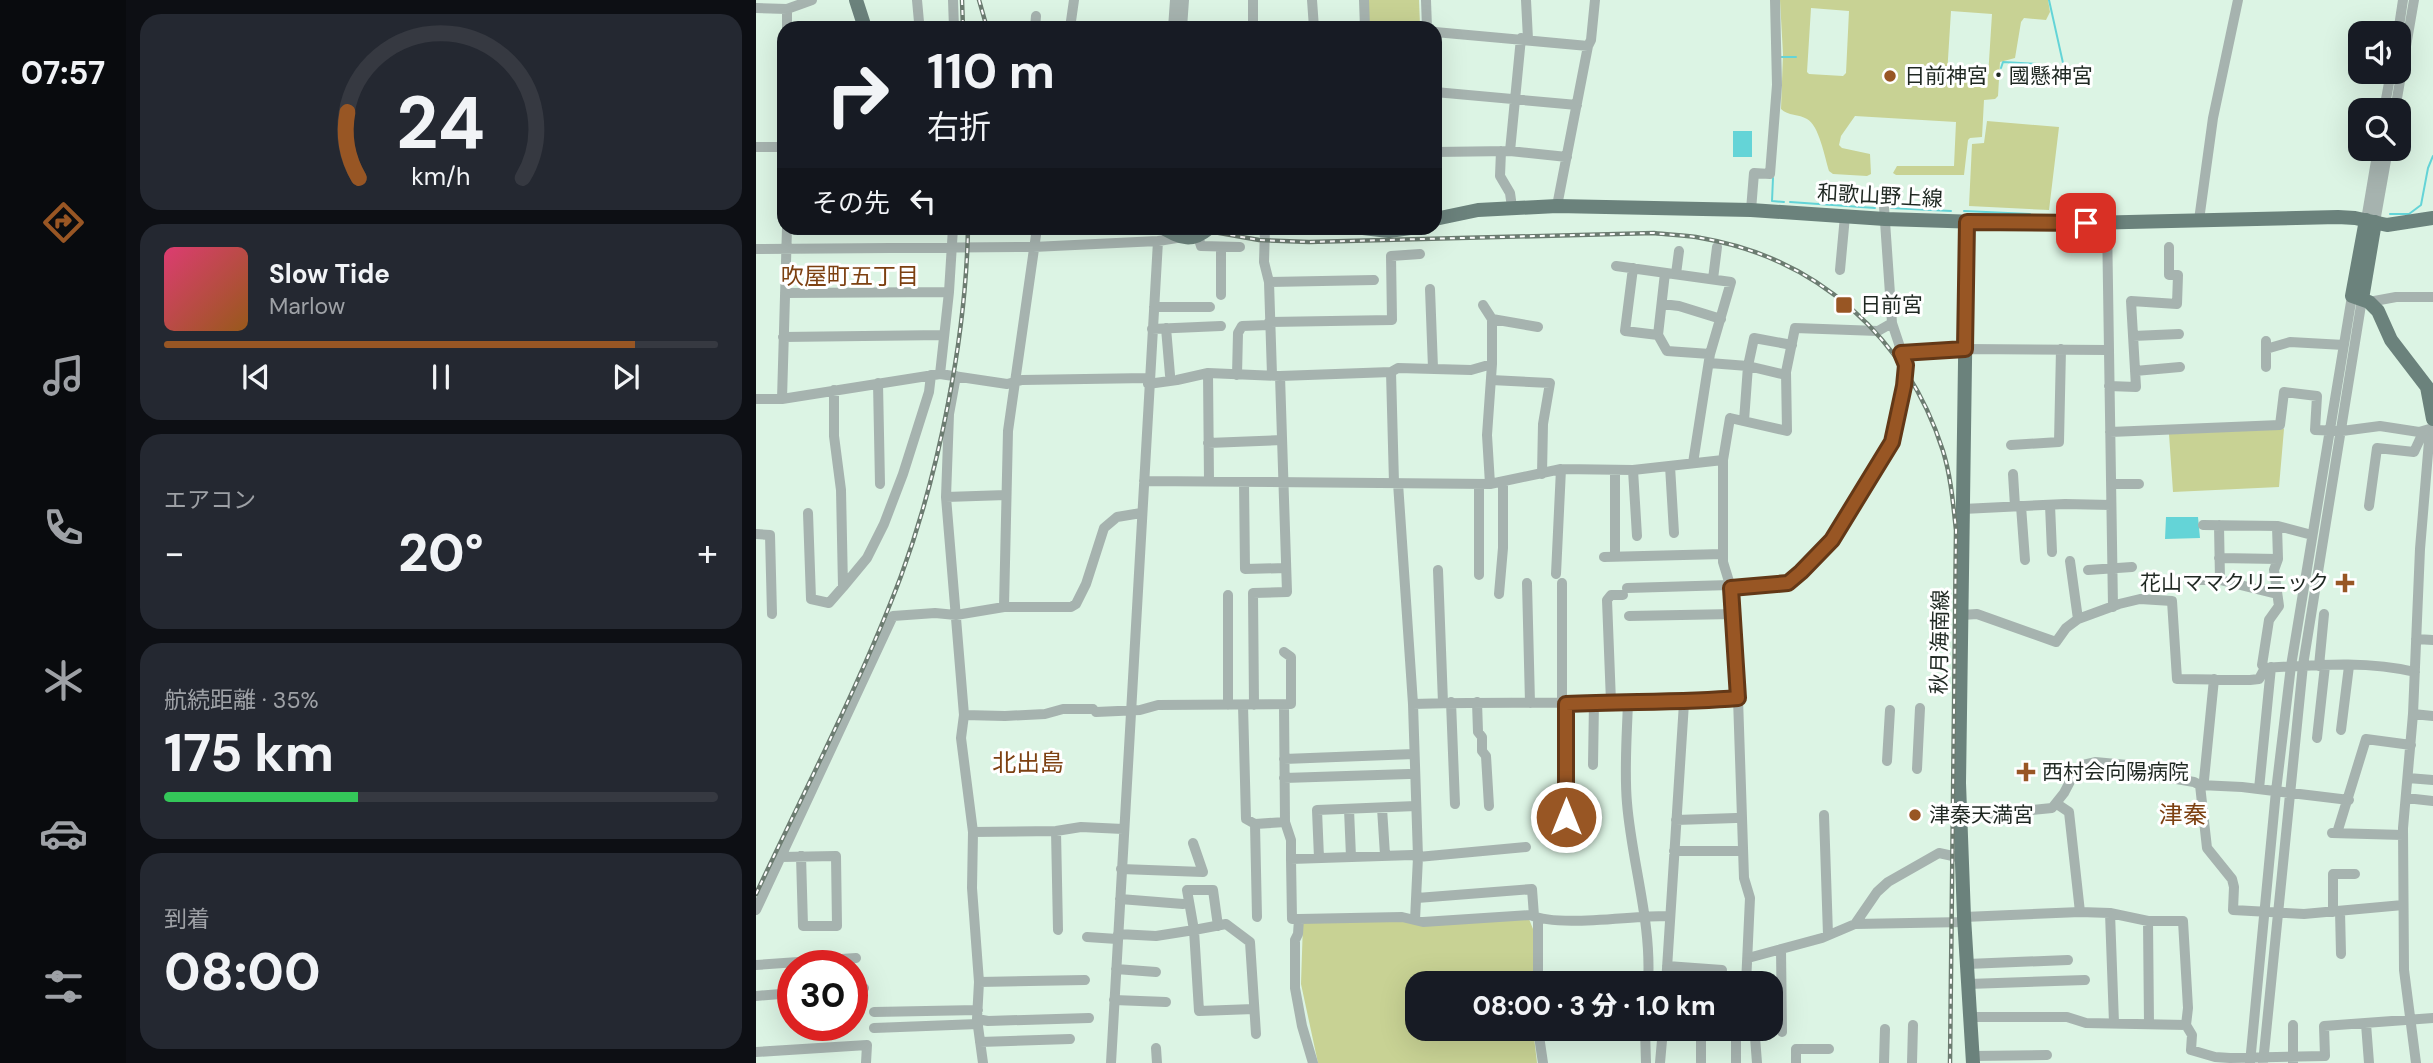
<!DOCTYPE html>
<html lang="ja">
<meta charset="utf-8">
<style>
:root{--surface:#171b24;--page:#242831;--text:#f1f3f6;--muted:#9ea1a6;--line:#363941;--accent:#985624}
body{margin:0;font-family:"DM Sans","Noto Sans JP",sans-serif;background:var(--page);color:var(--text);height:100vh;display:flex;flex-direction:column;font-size:26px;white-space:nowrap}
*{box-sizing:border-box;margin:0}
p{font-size:23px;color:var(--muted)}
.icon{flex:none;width:38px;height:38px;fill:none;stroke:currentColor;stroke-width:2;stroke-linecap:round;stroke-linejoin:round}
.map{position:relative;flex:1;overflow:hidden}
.panel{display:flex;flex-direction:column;gap:14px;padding:14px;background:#0d0f14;width:630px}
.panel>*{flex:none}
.top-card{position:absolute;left:21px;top:21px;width:665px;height:214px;border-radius:21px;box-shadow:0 7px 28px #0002;background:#171b24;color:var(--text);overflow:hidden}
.buttons{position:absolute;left:1592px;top:21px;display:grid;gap:14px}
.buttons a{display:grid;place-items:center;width:63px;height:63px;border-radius:14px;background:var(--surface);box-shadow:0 7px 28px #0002;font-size:35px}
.speed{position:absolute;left:21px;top:950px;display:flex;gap:14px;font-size:35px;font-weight:700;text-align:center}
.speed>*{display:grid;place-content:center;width:91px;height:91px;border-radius:50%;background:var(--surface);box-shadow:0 7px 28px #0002;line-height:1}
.speed .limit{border:10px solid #d22;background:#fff;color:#111}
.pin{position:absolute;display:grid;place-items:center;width:60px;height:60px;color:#fff;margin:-30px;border-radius:14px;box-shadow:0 4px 10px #0006}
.me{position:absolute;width:77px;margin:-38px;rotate:0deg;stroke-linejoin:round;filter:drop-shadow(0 0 5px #0008)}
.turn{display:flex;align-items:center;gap:24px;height:147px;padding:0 35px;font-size:32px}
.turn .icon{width:91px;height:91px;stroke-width:2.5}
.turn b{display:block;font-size:49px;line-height:60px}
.then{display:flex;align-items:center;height:66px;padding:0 35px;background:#0003;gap:14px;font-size:26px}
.big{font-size:52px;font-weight:800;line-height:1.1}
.panel .widget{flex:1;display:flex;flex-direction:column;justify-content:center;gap:10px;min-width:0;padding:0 24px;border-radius:21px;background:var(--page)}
.panel .dial{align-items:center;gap:0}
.dial svg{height:182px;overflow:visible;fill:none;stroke:var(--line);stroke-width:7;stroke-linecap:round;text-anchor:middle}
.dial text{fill:var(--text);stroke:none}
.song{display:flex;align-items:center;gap:21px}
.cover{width:84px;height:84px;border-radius:10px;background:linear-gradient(135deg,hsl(340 70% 55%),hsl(30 70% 35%))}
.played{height:7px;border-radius:4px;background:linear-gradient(90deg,var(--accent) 85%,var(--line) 85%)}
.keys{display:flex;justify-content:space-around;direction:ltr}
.heat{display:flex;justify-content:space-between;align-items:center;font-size:38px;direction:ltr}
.charge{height:10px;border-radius:5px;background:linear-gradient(90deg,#34c759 35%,var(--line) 0)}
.trip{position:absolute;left:649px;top:971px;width:378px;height:70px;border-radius:21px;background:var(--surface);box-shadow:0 7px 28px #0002;font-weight:800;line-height:70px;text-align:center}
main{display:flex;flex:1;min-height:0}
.menu{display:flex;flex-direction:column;width:126px;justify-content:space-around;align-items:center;background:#090b0e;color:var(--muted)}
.menu .icon{width:49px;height:49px}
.menu .active{color:var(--accent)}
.menu b{font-size:32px;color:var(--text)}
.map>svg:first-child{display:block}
.green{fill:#c8d294;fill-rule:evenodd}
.water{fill:#64d4d7}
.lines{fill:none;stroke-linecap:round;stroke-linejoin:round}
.stream{stroke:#64d4d7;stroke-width:2}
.minor{stroke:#a6b3af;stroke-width:10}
.major{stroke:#6b827c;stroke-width:14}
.rail-casing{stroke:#6c7c71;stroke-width:4.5}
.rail{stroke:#fff;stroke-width:2;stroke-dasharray:5;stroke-linecap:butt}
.route-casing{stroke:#633817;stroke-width:18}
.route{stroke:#985624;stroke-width:12}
.poi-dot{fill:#985624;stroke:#fff;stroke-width:2.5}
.labels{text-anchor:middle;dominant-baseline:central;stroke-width:6;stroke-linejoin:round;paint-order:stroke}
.poi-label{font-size:21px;fill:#1f2822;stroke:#fff;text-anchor:start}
.street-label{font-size:21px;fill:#1f2822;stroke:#fff}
.neighbourhood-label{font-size:23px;fill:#7d4112;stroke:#fff}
.quarter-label{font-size:24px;fill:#7d4112;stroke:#fff}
</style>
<main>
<nav class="menu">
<b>07:57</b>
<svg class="icon active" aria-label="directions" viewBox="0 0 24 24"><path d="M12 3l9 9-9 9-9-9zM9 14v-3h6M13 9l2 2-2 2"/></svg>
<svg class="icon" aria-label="music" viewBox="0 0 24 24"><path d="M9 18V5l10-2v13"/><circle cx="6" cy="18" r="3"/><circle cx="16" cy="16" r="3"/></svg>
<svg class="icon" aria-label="phone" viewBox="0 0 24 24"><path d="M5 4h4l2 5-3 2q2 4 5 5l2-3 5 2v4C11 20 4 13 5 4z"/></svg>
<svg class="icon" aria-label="climate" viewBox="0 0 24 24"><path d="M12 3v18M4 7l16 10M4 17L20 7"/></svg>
<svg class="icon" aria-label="car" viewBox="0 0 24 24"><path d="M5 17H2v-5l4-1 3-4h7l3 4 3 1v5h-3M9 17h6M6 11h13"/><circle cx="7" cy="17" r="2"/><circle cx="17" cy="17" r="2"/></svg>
<svg class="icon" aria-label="filters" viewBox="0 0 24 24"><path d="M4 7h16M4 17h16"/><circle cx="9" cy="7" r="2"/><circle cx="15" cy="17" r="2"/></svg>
</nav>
<section class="panel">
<div class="widget dial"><svg viewBox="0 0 100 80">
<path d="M14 69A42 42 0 1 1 86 69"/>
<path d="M14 69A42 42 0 0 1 9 40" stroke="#985624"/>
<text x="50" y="56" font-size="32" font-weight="700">24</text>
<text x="50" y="72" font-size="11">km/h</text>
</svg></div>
<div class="widget">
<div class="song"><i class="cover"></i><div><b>Slow Tide</b><p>Marlow</p></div></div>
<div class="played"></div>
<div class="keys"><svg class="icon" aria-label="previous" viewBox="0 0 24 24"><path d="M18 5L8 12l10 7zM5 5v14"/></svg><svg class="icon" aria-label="pause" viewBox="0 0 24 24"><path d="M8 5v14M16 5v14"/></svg><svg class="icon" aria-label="next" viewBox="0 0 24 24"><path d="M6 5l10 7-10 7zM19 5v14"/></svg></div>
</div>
<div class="widget"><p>エアコン</p>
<div class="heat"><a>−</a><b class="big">20°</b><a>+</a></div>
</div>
<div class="widget"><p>航続距離 · 35%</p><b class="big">175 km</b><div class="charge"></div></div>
<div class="widget"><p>到着</p><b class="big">08:00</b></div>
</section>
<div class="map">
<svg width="1677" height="1063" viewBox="0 0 1677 1063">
<rect width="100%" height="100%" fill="#dcf4e4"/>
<path class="green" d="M610,0H663L664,25L662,27L613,28Z
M1024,0H1292L1294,12L1290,20L1268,18L1265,22L1259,58L1244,62L1242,96L1239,99L1228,100L1226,137L1214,138L1212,140L1208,175H1140L1137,173L1141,166H1198L1200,122L1099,116L1085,136L1083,145L1086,148L1114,154L1115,174L1111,176L1077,174L1073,171C1069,158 1063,125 1051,119C1043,114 1032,116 1025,109L1027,54ZM1055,8L1093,11L1090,73L1087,76L1053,74L1051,72ZM1195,11L1236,14L1232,77L1230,80L1193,78L1191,75Z
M1231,121L1303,127L1293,210L1213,206L1216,144L1228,143Z
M1528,429L1523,487L1417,492L1413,434Z
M773,919L777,929V983L662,984V1029H777L781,1063H562L545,984L547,923Z"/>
<path class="water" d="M977,131H996V157H977Z
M1410,517H1442L1444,538L1409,539Z"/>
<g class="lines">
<path class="stream" d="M1293,0L1307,63
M1025,57H1040
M1245,68L1247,62L1281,64
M1017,178L1016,201L1028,202
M1034,202L1119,208V204H1123
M1132,205H1135V208L1195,211
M1208,211L1274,214
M1634,214H1653L1665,205L1672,168L1677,156"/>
<path class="minor" d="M161,0L163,22
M197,0L198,28
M497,0V28
M556,0L558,28
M608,0L609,28
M670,0L671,28
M770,0L772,39
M0,8L31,9
M31,28V9L56,0
M279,28L280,16
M314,28L318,0
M417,28L419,0
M426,28L428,0
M679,32L832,46
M1642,33L1647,0
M679,92L821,105
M1628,110L1635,72
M1639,110L1658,0
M0,147H28
M745,151L744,176L754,193L756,207
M754,151L765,38
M679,152L754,151L811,157
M801,206L832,46L835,40L839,0
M995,210L998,173L1014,174L1021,85L1019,0
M1443,220L1457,118L1482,0
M1610,220L1622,149
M1351,222L1357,607
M1619,222L1632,149
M509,228L508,262L513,282L516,375
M442,236L445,246L484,247
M0,249L277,247L402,241L427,237
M860,266L975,282L954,354
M877,268L869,331L902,335
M1084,270L1089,216
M909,273L902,335L911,351L954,354L937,463
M920,274L923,251
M957,279L961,247
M513,282L618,280
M674,289L677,368
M193,292L197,228
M29,293L193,292L184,374
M465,295V248
M1613,302L1640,297H1677
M906,304L923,306L965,319
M727,305L736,319V364L731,435L734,484
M398,307H454
M736,319L782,327
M513,322L636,320L635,256L664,254
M410,328L414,375
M396,329L465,326
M1377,336L1423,334
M27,337L188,335
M1510,341V367
M1510,349L1534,342L1588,345
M1145,353L1209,349L1352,350
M953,363L992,366L1030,375
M1379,371L1424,367
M635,372L638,483
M452,373L453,481
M481,375L482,333L486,326L513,325
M200,376L193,414L190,497L208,715L205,738L217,832L216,888L223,982L221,1019L227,1063
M735,380L794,383L787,424L786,474
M122,383L124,484
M392,384L421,380L452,373L524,376L635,372L642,368L715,370L736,364
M1353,386L1380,387L1375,301L1421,304L1422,275H1413V247
M78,390V436L85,490L87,587L111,558L128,524L147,474L173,392L175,375
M0,399H26L184,374L251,384L266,380L392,378
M26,399L31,228
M988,421L992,366L998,338L1036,345
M1354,432L1524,425L1528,392L1561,396L1559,430L1586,431L1624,426L1663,432L1677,428
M452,443L526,440
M1255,445L1303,442L1305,349
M914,466L918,533
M877,470L881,536
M859,471V556
M1257,474L1259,506
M388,481L734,484L805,469L877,470L967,460
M488,482L489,569L530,568
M642,483L657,704L662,857L659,920
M723,484V575
M1355,484H1383
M190,497L250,495
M1294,505L1296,552
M1265,506L1269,560
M1613,506L1621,448L1658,452L1664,439L1672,431
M1207,509L1309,504L1355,505
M52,513L55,599L73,603L87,587
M1447,525L1522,526L1556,535
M1463,525L1464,580L1521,594
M0,534L14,535L16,614
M848,557L967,554
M1463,558L1522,559
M1314,561L1322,619
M682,570L687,703
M1332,570L1376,567
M800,574L805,469
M1439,580H1464
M771,583L774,703
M806,583V704
M871,588L974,585
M975,588L1032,583L1045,572L1076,540L1136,442L1145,407L1150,365L1136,323L1128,207
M743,594L747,548V482
M472,595V705
M248,607L252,431L281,228
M1206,615L1221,614L1300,642L1310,628L1322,619L1363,604L1384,599L1416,601L1421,679L1494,680L1503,679L1509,668C1558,665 1611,660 1659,672
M873,616L977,614
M1660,639L1677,640
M1563,666L1568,614
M1509,668L1506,665L1513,620L1523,606L1518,570L1522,559L1521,526
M1458,679L1448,780L1444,785L1486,787L1593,800
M982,698L988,878L994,898L990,984
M872,701C871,735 868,770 871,803C876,864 896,922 892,984
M695,702L699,804
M721,702L722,732L726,737V751L730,756L733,806
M855,702L851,600L855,595H867
M657,704C765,700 874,707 982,698L975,588L967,562V460L974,418L1031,431L1030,372L1039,328L1122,331L1136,323
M487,705L490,819L499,824
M498,705L497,593L531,592L524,376
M528,705L529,822L535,840V859L656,855L662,857L770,847
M340,712L384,710L402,705L535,704V657L528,652
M1657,714L1677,716
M208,715L249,716L289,714L307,709H337
M1585,730L1593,666
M1561,738L1569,666
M528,759L658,754
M1131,761L1134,710
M837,765L838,702
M1161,769L1164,708
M528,778L653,774
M1652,778L1677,780
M1503,789L1515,667
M1650,798L1677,801
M1301,804L1313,812L1324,912
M626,808L629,855
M593,809L595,857
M1068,815L1072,935
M810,817V703
M1204,817L1296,808L1308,793L1319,772L1326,765L1339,762L1371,765L1385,773L1438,782L1444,785L1451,848L1476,879L1478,887L1477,910L1548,914L1647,905
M920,820L980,818
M300,831L302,930
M217,832L300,831L325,827L367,829
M1576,833L1647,835
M1581,833L1610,739L1655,745
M918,851H981
M25,857L80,856L81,926H47L45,856
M563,858L561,810L660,806
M535,859L536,919H543L542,934L539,940V988L546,1026L557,1063
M365,869L447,872L437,843
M661,898L776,889L778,916
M364,899L427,904
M0,910L137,616L179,613L200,615L248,607H315L320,604L330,584L348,528L361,517L385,513
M1584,911L1585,954
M1577,912V874H1599
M1354,913L1358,1023
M501,917L499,824L529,822
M1208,917L1324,912L1354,913L1392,921H1427L1432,1008L1430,1025L1436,1035L1435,1050L1459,1057L1474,1058L1569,1056L1568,1026L1677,1018
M543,919L646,917L667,922L774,915C805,928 876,915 914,916
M782,919V984
M1392,921L1393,1024
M1099,924L1209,922
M462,926L457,890H431L438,930L470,924L494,942L500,1034
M362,934L400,936L438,930L443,1011L498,1009
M331,937L361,939
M1025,949L1026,1032
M992,958L1066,938L1099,924L1121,892L1132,882L1183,853L1206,858
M1211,964L1312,960
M0,965L100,958
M911,966L966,970
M360,969L400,972
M223,982L329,980
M910,984L928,703
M1212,984L1329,980
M96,989L108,988
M0,996L37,993
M358,1000L410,1002
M118,1012L222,1010
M1214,1017H1311L1330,1023L1430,1025
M221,1019L232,1021L333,1018
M1610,1024L1613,1063
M118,1028L222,1024
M782,1029L787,1063
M889,1029L890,1063
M993,1032L999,1037L1001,1063
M906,1035L990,1036L992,1029
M945,1036V1063
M224,1042L314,1039
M400,1048L401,1063
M0,1052L111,1045L110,1063
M1217,1056L1291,1055
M355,1063L402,241
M904,1063L907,1029
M980,1063V1036
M1040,1063V1049H1073
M1128,1063L1129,1029
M1156,1063L1157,1025
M1494,1063L1520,791L1535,666L1596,296
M1507,1063L1547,665L1606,299
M1537,1063V1025
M1660,1063L1648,970L1647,828L1657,714L1664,549L1674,429"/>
<path class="major" d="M100,0L109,28
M679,219L722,210L801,206L995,210L1129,219L1288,224L1582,217L1599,218L1631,225L1677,218
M1610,220L1596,296L1613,302L1622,311L1635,340L1671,387L1677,419
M1211,222L1203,783L1208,917L1217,1063
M407,228C426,238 435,243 453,228
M607,228L633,231L654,228
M1606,299L1619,222"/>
<g class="rail-casing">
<path id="rail" d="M206,0L207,28
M223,0L231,28
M435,228L503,240L553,242L898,233C913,235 930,235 945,238C1062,258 1151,338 1187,451C1195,477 1197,503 1200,530L1194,1063
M0,894C49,789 104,685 145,576C183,473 210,337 212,228"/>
</g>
<use href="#rail" class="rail"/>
</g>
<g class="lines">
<g class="route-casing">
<path id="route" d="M810,817V704C868,701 925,703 982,698L975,588L1032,583L1045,572L1076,540L1136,442L1148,386L1150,365L1145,353L1209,349L1211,222L1330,223"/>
</g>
<use href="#route" class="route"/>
</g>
<g class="poi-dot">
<circle cx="1134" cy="76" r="7"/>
<rect x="1079" y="296" width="18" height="18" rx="3.5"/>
<path d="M1585.5 572.5h7v7h7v7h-7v7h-7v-7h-7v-7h7z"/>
<path d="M1266.5 761.5h7v7h7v7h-7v7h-7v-7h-7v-7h7z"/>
<circle cx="1159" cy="815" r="7"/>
</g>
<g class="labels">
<g class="poi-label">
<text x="1148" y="76">日前神宮・國懸神宮</text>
<text x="1104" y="305">日前宮</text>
<text x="1573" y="583" text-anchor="end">花山ママクリニック</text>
<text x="1286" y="772">西村会向陽病院</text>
<text x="1173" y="815">津秦天満宮</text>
</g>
<g class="street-label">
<text transform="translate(1124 196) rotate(3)">和歌山野上線</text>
<text transform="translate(1184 642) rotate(-89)">秋月海南線</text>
</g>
<g class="neighbourhood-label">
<text x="94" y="276">吹屋町五丁目</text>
</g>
<g class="quarter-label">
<text x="272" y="762">北出島</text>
<text x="1427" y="814">津秦</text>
</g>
</g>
</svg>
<div class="buttons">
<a><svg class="icon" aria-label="sound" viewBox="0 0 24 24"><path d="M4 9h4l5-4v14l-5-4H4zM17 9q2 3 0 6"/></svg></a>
<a><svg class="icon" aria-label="search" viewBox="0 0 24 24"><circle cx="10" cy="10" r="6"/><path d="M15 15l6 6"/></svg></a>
</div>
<div class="speed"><div class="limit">30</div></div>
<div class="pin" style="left:1330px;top:223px;background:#d93025"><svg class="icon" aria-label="arrive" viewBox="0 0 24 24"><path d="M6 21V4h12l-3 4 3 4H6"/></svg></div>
<svg class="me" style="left:810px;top:817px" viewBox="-20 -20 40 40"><circle r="17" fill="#985624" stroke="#fff" stroke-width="3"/><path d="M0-11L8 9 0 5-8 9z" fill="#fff"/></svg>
<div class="trip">08:00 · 3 分 · 1.0 km</div>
<div class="top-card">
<div class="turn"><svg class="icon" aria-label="right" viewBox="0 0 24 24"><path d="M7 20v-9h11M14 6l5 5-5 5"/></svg><div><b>110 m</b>右折</div></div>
<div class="then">その先<svg class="icon" aria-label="left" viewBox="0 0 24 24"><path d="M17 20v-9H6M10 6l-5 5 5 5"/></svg></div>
</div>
</div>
</main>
